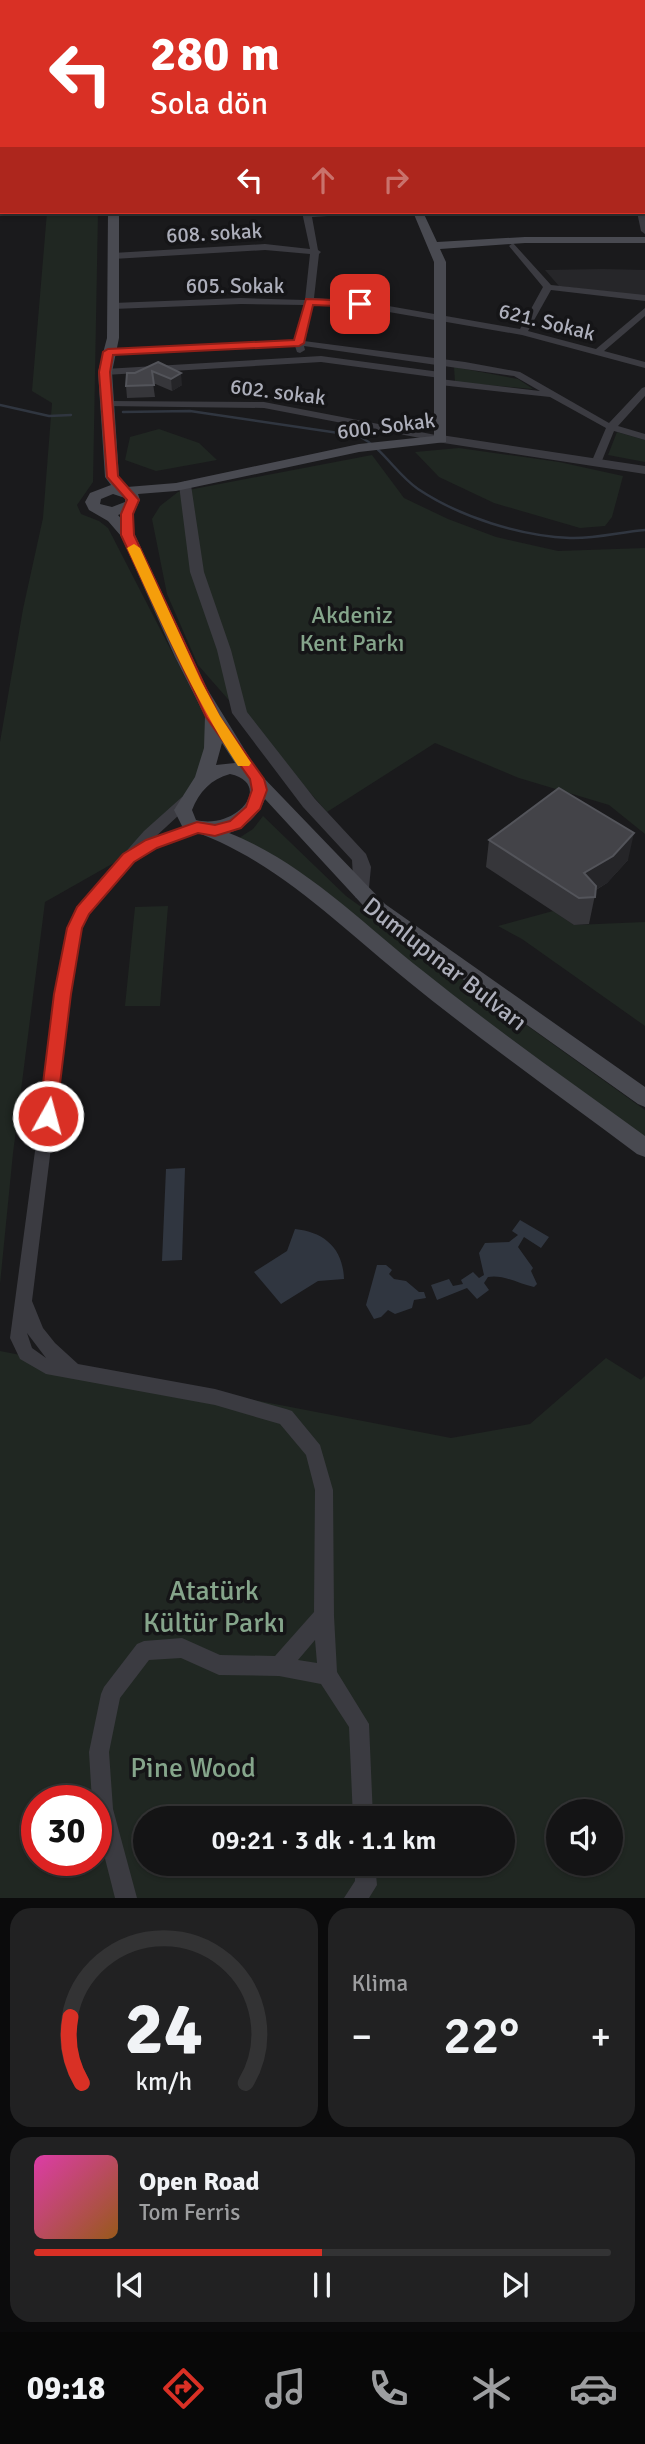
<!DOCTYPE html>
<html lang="tr">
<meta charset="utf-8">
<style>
:root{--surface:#141415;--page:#212122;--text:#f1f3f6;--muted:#9d9ea0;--line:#333334;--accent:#d93025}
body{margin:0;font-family:Signika,sans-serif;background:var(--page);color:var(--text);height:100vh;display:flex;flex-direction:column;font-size:26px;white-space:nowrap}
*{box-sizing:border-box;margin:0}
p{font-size:23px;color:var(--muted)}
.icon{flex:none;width:38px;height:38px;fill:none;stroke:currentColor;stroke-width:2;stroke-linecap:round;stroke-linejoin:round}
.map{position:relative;height:1898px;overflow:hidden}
.side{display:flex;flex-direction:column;gap:10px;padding:10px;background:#0b0b0c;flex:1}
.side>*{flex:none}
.banner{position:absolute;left:0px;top:0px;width:646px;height:214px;box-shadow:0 2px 5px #0004,0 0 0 2px var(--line);background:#d93025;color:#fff;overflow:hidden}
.buttons{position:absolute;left:546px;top:1799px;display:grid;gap:14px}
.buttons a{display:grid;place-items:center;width:77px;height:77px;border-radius:50%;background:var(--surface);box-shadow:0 2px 5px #0004,0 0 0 2px var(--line);font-size:35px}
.speed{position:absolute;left:21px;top:1785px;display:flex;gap:14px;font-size:35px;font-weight:700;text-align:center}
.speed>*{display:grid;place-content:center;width:91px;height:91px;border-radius:50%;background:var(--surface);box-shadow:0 2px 5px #0004,0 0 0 2px var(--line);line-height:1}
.speed .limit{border:10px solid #d22;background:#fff;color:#111}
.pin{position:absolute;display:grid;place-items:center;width:60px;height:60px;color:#fff;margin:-30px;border-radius:14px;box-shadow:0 4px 10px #0006}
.me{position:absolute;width:77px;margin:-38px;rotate:7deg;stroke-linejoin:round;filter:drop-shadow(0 0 5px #0008)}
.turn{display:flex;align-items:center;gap:24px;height:147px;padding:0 35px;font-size:32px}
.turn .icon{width:91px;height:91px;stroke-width:2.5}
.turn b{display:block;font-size:49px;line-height:60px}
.lanes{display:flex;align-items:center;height:66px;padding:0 35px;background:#0003;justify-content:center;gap:35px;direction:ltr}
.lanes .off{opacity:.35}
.big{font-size:52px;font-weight:600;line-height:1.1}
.side .tile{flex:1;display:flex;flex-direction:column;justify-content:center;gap:10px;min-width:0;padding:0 24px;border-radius:21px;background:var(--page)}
.side .dial{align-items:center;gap:0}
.dial svg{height:182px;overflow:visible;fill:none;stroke:var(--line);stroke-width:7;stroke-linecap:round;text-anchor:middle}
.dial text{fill:var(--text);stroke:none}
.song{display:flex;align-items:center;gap:21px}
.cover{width:84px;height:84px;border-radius:10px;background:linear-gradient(135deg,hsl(320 70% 55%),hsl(30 70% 35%))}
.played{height:7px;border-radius:4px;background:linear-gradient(90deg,var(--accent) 50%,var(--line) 50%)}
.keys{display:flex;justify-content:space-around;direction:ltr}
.heat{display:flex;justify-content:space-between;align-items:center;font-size:38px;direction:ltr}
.side .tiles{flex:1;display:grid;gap:10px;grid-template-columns:1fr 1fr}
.tile:last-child{grid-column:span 2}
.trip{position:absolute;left:133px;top:1806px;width:382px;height:70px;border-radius:35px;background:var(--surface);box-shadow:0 2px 5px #0004,0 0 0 2px var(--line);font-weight:600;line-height:70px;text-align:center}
.tab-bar{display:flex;height:112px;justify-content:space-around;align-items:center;background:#080808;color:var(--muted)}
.tab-bar .icon{width:49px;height:49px}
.tab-bar .active{color:var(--accent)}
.tab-bar b{font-size:32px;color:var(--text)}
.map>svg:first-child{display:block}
.built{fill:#262629}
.green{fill:#202722;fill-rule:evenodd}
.water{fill:#303640}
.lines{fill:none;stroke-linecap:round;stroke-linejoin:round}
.stream-far1{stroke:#303640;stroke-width:2}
.stream{stroke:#303640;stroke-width:2.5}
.minor{fill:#3b3b41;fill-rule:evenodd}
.tertiary{fill:#3b3b41;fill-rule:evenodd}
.secondary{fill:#494a51;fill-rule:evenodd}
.wall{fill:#36363a}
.shaded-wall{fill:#252528}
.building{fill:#434348;stroke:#53545a;stroke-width:2}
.route{fill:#d93025;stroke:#8d1f18;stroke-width:2}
.slow{fill:#f59e0b}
.labels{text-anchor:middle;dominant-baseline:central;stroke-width:7;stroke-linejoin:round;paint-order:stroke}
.far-street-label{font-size:21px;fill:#adafbb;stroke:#151517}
.park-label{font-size:24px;fill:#85a58b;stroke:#151517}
.street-label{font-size:24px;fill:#adafbb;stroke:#151517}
.near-park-label{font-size:28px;fill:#85a58b;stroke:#151517}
</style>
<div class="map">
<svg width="645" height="1898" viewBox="0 0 645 1898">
<rect width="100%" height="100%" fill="#1a1a1c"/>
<path class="built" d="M603,269L645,270V296L559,286L545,270Z"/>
<path class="green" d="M47,212H98L93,482L77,505L81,514L99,521L108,528L207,720L204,765L185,794L119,860L45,902L13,1153L0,1284V742L23,609L43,518L52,403L32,391Z
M454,367L518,379L533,389L455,382Z
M159,429L199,443L217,460L156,471L125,460L130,437Z
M617,432L645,440V462L608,455Z
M459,448L559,462L623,476L612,517L605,526L580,528L494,503L439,477L415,452Z
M372,455L404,498L448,519L496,537L558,551L645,548V834L609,805L519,778L435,743L327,812L198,665L167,594L152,519L160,506L178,492Z
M263,816L346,896L645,1110V1138L239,838L253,829Z
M168,906L160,1006H125L135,907Z
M553,911L574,925L645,922V1026L522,939L498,926Z
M0,1351L451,1438L530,1424L606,1358L641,1380L645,1376V1898H0ZM37,1801H96V1860H37ZM558,1811H611V1864H558ZM145,1818H502V1864H145Z"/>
<path class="water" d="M185,1168L182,1260L162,1261L166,1169Z
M520,1220L549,1237L541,1248L524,1237L518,1247L533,1268L531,1271L537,1284L534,1287C519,1284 503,1274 488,1277L484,1283L489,1290L477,1299L467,1288L437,1300L431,1285L449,1279L453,1286L463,1284L461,1280L473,1272L479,1278L484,1275L479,1253L485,1243L509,1242L518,1235L512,1231Z
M295,1229C324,1232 343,1248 344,1279L318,1281L281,1304L254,1272L287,1251Z
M377,1265H386L392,1270L389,1274L394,1279L406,1281L419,1292H424L426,1298L414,1300L412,1308L395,1314L388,1310L381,1317L374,1319L366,1305Z"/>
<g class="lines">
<path class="stream-far1" d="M274,0L277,2"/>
<path class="stream" d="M0,405L49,416L71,415
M123,412L190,411L359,436C384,449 396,474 418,489C460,517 520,536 570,538C595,539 620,532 645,530"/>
<path class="minor" d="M289,0H296L297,2H290Z
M357,0H364L366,2H358Z
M415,0H422L424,2H416Z
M644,27H645L644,32Z
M644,51H645V56H644Z
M644,62H645L644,67Z
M644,97H645V101H644Z
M644,116H645V120H644Z
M644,198H645V202H644Z
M644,210L645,212V234L641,231L637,212Z
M112,212H166L162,214L113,216L109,214Z
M302,212H364L360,214L312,217L318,250L321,252L319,254L314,298L360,301L520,329L543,287L509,246L513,243L551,285L645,295V301L551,290L528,331L596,349L645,308V316L604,351L645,362V368L522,335L360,307L317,303H313L304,341L465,362L520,372L609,423L642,388L645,387V396L618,426L645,434V440L614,431L601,463L592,465L591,463L606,428L550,397L440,385L435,382L440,379L540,391L514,376L304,346L305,350L300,353L297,352L295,346L105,354L103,352L108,349L295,340L304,305L241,304L113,309L109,306L113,303L241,298L305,300L310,254L265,250L113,259L109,256L113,253L265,244L310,249Z
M321,356L440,372L445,375L440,378L321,362L105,375L100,372L105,369Z
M109,401L264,402L441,436L446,439L441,442L264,408L106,406L104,404Z
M187,796L193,800L192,803L153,839L197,823L204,828L202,831L137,856L88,914L81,928L70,994L32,1301L43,1328L55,1343L78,1364L215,1389L286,1409L292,1411L320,1445L333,1490L334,1616L337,1672L369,1724L373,1818H353L349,1727L321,1684L279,1676L219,1675L181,1658L149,1660L120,1698L109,1752L113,1809L137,1898H115L96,1823V1801H92L89,1752L101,1694L104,1687L137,1644L144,1641L182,1638L220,1655L275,1656L314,1612L315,1490L306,1455L280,1424L215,1405L46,1374L20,1359L10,1338L56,994L67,928L77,907L144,831L182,797ZM27,1333L46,1358L32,1348ZM315,1640L317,1663L298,1660Z
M355,1864H375L377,1885L369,1898H344L355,1881Z"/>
<path class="tertiary" d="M441,435L645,466V474L437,442V436Z
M185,481L191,485L204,572L231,650L247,712L315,799L366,854L371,867L368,898H356L354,894L352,860L303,807L232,713L217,650L190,572L179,485Z"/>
<path class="secondary" d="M109,0H117V2H109Z
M249,0H258L259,2H250Z
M608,0H621L607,2Z
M108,212H119V338L112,372L119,477L127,487L176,483L359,444L434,436V262L413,212H423L437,242L525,237H645V243H525L440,249L446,262V442L359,452L176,491L138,494L140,500L136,508L118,515L135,535L206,687L259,773L385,904L645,1087V1107L638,1104L371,914L265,799C258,816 246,827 229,833C303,862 362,923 423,971C495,1029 571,1082 645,1136V1157L637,1154C561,1097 483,1042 409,982C339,926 270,854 183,828L174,810L195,777L204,748L205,716L175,657L121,536L108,521L89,510L85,502L90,493L111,485L105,477L98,372L107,338ZM113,494L125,498V502L112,507L100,504L101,499ZM222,743L235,763L216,765ZM230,774C274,784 237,830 196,820L192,810C199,792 211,779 230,774Z"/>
</g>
<path class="wall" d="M158,362L182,385L172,391L153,383L155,397L127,398L126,386L135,373Z
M489,840L628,860L607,883L596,890L589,924L574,925L486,867Z"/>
<path class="shaded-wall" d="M181,373L182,385L172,391L171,379Z
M634,833L628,860L607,883L582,898L584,873Z"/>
<path class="building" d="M158,362L181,373L171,379L152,371L154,385L126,386L127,373H135Z
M559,788L634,833L613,856L584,873L596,886L595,897L579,898L489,840Z"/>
<path class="route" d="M306,299L360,301L365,304L360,307L313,305L304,343L299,346L113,355L110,372L118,476L139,500L133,514L134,535L219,716L264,779L267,790L260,809L241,828L215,836L198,833L157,848L134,862L89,914L82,928L71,994L56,1116L54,1121L48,1123L41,1121L39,1116L54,994L67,928L77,907L123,854L146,840L197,822L215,825L230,821L246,807L252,790L250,779L206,717L121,535V514L127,500L107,477L99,372L103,352L108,349L294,340Z"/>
<path class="slow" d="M134,544L140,548L201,681L220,716L251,763L249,766H238C193,696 162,624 127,548Z"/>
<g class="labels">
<g class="far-street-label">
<text transform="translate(214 233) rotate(-3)">608. sokak</text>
<text x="235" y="286">605. Sokak</text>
<text transform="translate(547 322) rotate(14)">621. Sokak</text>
<text transform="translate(278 392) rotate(7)">602. sokak</text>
<text transform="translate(386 426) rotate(-7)">600. Sokak</text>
</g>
<g class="park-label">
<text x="352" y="615">Akdeniz<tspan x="352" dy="28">Kent Parkı</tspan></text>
</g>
<g class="street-label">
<text transform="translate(445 964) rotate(38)">Dumlupınar Bulvarı</text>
</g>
<g class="near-park-label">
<text x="214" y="1591">Atatürk<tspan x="214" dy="32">Kültür Parkı</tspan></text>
<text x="193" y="1768">Pine Wood</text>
</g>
</g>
</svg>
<div class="buttons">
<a><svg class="icon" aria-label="sound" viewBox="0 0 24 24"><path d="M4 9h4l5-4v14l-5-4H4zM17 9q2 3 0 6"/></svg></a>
</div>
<div class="speed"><div class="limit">30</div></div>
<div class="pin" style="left:360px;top:304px;background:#d93025"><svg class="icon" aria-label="arrive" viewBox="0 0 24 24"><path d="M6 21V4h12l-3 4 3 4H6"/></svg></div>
<svg class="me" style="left:48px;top:1116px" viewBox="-20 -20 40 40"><circle r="17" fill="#d93025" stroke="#fff" stroke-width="3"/><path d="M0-11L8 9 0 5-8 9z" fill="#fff"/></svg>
<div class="trip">09:21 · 3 dk · 1.1 km</div>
<div class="banner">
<div class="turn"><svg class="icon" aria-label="left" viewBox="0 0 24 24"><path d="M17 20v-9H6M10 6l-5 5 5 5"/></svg><div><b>280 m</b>Sola dön</div></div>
<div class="lanes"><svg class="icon" aria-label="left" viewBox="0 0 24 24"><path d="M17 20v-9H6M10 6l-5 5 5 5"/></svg><svg class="icon off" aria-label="ahead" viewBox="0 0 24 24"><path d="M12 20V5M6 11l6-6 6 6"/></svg><svg class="icon off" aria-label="right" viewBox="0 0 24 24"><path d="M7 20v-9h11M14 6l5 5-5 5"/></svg></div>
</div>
</div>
<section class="side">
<div class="tiles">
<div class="tile dial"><svg viewBox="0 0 100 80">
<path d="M14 69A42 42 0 1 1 86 69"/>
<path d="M14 69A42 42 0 0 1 9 40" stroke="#d93025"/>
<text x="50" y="56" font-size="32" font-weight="700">24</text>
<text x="50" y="72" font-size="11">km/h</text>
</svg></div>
<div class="tile"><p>Klima</p>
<div class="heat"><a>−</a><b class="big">22°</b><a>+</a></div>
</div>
<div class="tile">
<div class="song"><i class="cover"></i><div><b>Open Road</b><p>Tom Ferris</p></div></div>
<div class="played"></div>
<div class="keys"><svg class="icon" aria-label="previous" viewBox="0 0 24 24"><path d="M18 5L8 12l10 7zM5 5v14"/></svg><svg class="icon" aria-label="pause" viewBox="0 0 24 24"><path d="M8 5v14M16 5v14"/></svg><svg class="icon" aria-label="next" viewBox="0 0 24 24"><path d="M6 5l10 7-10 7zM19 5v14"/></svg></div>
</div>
</div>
</section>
<nav class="tab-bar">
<b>09:18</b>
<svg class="icon active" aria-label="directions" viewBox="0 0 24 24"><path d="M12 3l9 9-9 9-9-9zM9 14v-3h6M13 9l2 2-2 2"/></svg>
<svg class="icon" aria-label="music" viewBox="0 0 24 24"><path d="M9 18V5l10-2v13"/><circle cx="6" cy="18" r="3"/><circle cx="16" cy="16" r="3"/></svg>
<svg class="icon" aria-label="phone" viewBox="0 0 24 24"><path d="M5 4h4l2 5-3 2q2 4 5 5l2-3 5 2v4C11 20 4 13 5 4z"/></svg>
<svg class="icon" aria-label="climate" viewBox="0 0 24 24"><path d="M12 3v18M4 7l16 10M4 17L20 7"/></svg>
<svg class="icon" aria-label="car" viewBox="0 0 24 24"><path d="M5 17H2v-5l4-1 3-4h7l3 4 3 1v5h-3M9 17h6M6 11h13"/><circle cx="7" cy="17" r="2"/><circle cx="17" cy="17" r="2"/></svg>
</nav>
